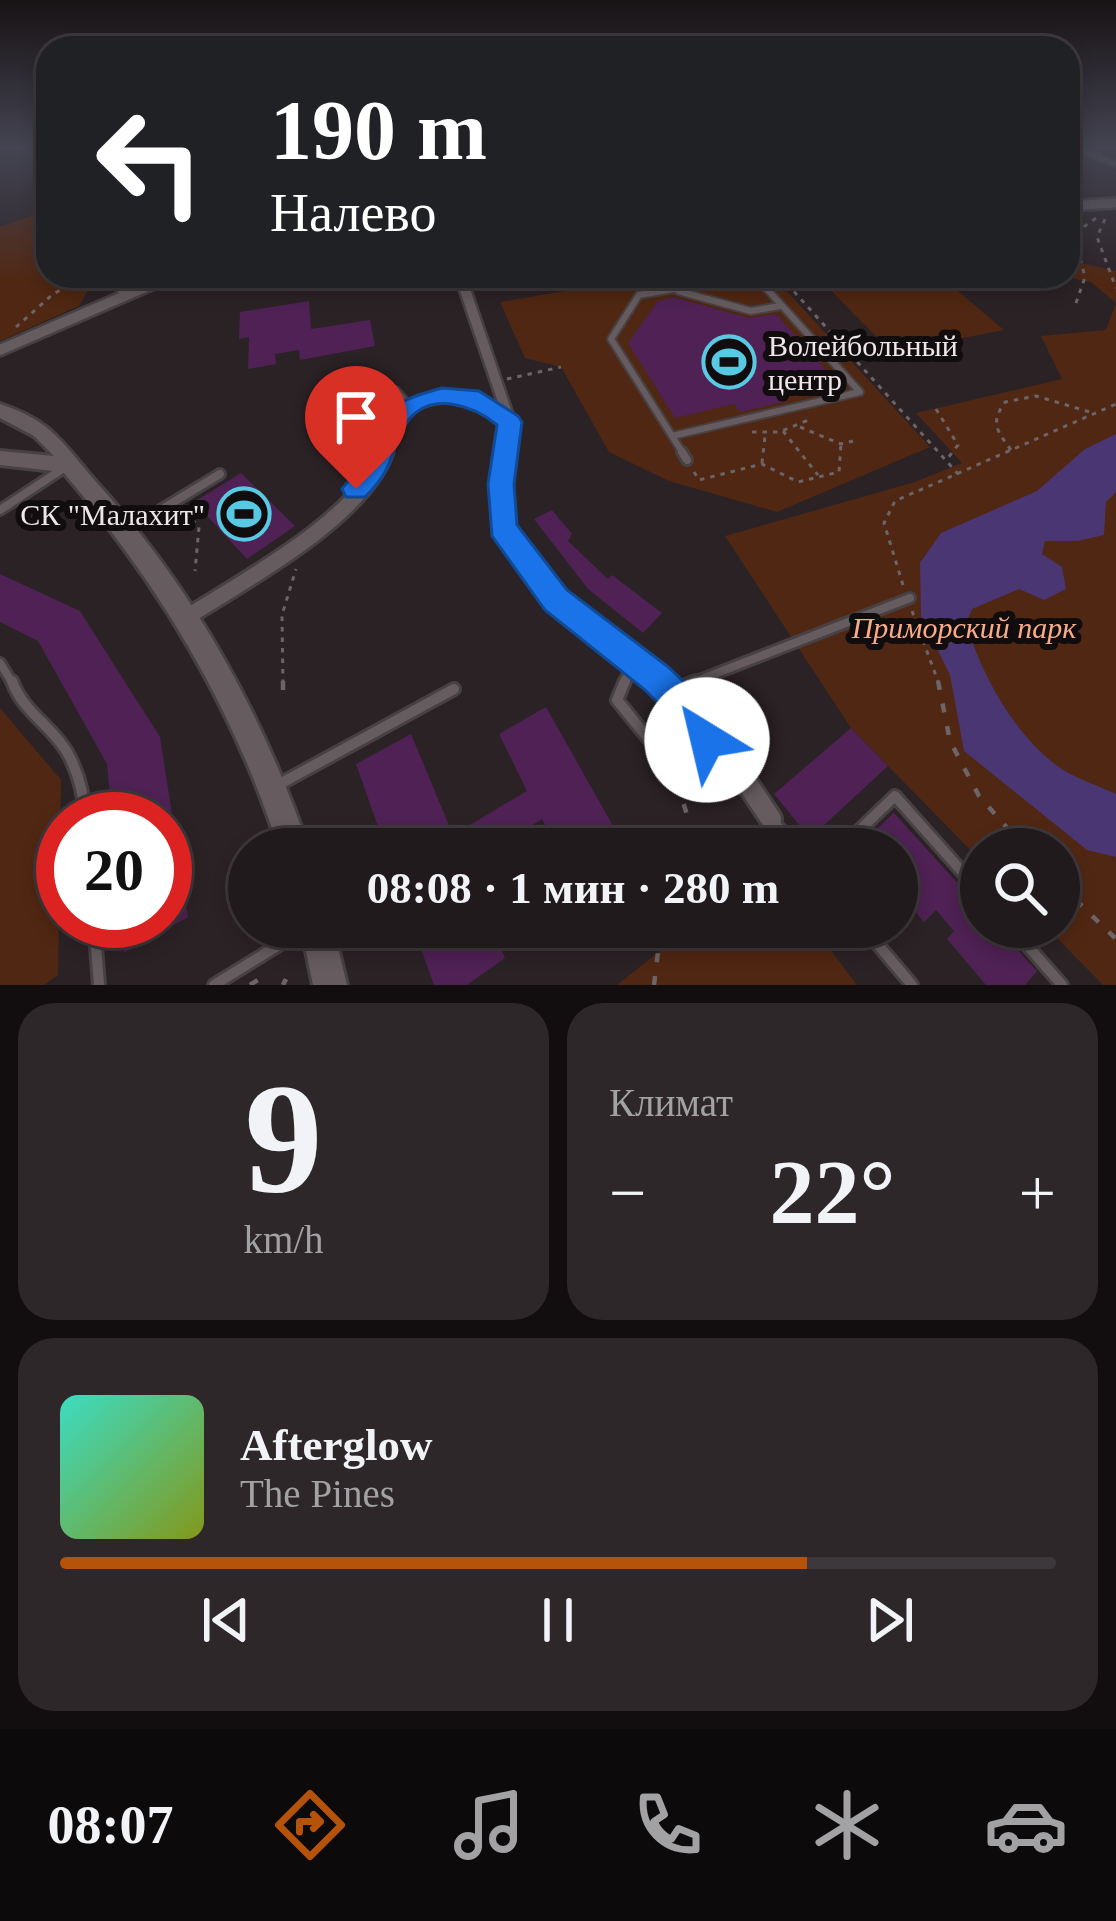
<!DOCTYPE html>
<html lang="ru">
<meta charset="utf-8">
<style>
:root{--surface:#201a1c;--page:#2d2729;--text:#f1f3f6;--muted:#a2a1a3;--line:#3d383b;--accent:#b45309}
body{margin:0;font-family:Georgia,serif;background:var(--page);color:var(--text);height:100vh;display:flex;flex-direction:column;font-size:45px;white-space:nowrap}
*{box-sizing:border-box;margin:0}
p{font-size:39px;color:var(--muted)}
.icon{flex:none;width:66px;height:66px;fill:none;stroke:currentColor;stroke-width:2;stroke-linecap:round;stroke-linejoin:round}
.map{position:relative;height:985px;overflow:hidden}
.sheet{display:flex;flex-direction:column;gap:18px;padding:18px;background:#120e0f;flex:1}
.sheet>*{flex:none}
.hud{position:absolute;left:36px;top:36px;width:1044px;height:252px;border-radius:36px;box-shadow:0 6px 18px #0003,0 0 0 3px var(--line);background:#202124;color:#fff;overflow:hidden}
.fabs{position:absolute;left:960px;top:828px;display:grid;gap:24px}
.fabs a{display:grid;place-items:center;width:120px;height:120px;border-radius:50%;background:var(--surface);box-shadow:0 6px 18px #0003,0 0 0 3px var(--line);font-size:60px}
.speed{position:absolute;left:36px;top:792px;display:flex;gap:24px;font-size:60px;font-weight:700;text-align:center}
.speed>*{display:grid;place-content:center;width:156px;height:156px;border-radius:50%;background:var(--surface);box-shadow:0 6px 18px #0003,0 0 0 3px var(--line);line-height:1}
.speed .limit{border:18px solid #d22;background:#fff;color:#111}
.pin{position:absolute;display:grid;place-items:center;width:102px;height:102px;color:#fff;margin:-123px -51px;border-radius:50% 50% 50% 0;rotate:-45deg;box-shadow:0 0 12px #0007}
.pin .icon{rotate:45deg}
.me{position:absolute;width:132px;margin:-66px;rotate:324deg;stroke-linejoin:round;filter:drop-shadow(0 0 9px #0008)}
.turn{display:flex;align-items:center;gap:42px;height:252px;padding:0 36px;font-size:54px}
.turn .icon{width:156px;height:156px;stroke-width:2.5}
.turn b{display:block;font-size:84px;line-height:102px}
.big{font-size:90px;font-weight:700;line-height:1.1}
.sheet .card{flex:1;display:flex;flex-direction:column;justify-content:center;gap:18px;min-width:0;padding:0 42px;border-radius:36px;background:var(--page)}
.sheet .dial{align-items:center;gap:0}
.dial b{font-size:156px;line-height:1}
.song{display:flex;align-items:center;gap:36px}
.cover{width:144px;height:144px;border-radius:18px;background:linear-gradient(135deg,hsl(170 70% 55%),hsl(70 70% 35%))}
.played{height:12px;border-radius:6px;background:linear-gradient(90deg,var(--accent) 75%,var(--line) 75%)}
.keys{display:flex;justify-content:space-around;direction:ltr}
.heat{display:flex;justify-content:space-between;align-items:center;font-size:66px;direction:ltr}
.sheet .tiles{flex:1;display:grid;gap:18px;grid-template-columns:1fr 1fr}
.card:last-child{grid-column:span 2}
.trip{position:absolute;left:228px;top:828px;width:690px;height:120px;border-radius:60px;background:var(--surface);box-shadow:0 6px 18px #0003,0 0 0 3px var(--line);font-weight:700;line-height:120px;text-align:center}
.tab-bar{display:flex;height:192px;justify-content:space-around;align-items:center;background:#0d0a0b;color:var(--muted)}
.tab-bar .icon{width:84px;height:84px}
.tab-bar .active{color:var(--accent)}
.tab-bar b{font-size:54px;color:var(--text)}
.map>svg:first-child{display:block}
.green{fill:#502712}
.water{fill:#4a3673}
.building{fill:#4f2154}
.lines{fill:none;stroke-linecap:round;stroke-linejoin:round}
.service-far3-casing{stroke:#474144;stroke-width:9}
.service-far2-casing{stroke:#474144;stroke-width:10}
.service-far1-casing{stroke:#474144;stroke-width:14}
.service-casing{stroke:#474144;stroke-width:16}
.minor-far3-casing{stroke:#474144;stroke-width:14}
.minor-far2-casing{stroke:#474144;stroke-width:15}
.minor-far1-casing{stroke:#474144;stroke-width:21}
.minor-casing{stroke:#474144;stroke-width:26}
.secondary-casing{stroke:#474144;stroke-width:6}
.path-far1{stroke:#6c6467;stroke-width:3;stroke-dasharray:4.5 6;stroke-linecap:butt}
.path{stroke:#6c6467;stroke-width:4.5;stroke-dasharray:9 14;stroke-linecap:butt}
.service-far3{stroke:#665c60;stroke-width:4.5}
.service-far2{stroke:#665c60;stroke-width:6}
.service-far1{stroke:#665c60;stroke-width:8}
.service{stroke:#665c60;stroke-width:10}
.minor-far3{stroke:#665c60;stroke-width:9}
.minor-far2{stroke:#665c60;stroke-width:10}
.minor-far1{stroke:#665c60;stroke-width:15}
.minor{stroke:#665c60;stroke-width:20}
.secondary{fill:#665c60;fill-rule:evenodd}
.route{fill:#1a73e8;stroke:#114b97;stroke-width:3}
.labels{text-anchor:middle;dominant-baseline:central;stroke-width:12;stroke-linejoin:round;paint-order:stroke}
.poi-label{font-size:30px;fill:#ede7ea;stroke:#110d0f;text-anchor:start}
.park-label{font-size:30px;font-style:italic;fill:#faab87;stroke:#110d0f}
</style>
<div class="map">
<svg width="1116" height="985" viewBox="0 0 1116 985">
<rect width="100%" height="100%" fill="#2b2226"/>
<path class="green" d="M48,209V276H96L79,306L0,341V227Z
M1068,260L1116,271V985H1103L1046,927H1059V849H981V861L851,728L725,536L915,482L962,463L916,413L1062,379L1041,336L1106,330L1116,303L1091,282L1063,276H1068Z
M652,276H773L930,447L777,512L669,481L609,452L561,367L525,358L500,302Z
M817,276H940L1004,330L891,352Z
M0,708L61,780L58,975L44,985H0Z
M690,927H813L857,985H617Z"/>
<path class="water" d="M1116,434V492L1106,502L1104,535L1078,541H1045L1042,554L1062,567L1066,589L1044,600L1019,589L972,609L966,623C981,674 1013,732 1056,765C1073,778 1097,785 1116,794V857L1087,850L964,751L950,675L921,616L920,563L941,533L1037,491L1085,449Z"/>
<path class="building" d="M673,297L749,318L776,314L835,380L780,393L787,401L740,412L734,404L675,418L628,343L658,301Z
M309,301L311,329L370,320L375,346L300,360L299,350L275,354L276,364L248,369L249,337L239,339L240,312Z
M241,473L295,526L247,559L194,502Z
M552,510L572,534L568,541L608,579L612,575L662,613L643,633L588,589L534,519Z
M0,574L80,611L160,737L188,917L124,953L122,921H165V819H112L107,764L38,641L0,622Z
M546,707L626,849H557L542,819L494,849H386L356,764L411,734L453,835L527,791L499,734Z
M851,728L888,766L810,838L774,794Z
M894,813L981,909V927H997L1037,971L1025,985H986L947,939L954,931L936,910L924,922L897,890V849H855Z
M413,927H492L505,958L467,985H434Z"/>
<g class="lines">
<g class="service-far3-casing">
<path id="service-far3" d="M1074,147L1116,164
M755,276L759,281
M165,279L225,276
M719,281L745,276"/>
</g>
<g class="service-far2-casing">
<path id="service-far2" d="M165,279L191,278
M678,291L751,311L780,306
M396,390L410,406
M672,436L860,392L757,278
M684,455L611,339L639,295L736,278"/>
</g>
<g class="service-far1-casing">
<path id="service-far1" d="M682,452L687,460
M0,510L67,466
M129,529L220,474
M0,663L13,684
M624,684L633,662
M689,684L910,598"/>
</g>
<g class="service-casing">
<path id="service" d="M12,681C23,712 51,725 67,752C79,773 84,796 86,819
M625,681L617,700L673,769L713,735
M672,691L696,681
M276,786L454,689
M772,820L797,849
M840,849L895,796L981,893
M94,921L99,985
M863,927L912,985
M1011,927L1062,985
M214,985L308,927"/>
</g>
<g class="minor-far3-casing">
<path id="minor-far3" d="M1068,206L1116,203
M460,276L462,281
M118,281L120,276
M159,281L170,276"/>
</g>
<g class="minor-far2-casing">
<path id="minor-far2" d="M119,278L117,283L127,294
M461,278L510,422L505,455
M0,350L166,278
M384,455L402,413C438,385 476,398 510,422"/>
</g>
<g class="minor-far1-casing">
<path id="minor-far1" d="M506,452L503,528L556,600L661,684
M187,617C245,580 360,519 385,452"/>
</g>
<g class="minor-casing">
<path id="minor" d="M658,681L714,734L771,819"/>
</g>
<g class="secondary-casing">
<path id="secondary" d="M0,404C55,422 63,445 98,484C195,591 262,713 309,849H279C233,707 160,585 63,472L0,465V451L54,456L34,436L0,418Z
M301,927H333L347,985H313Z"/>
</g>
<path class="path-far1" d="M1105,219L1097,237L1116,288
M780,276L959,475
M1076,303L1085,277L1074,234L1096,218
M16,327L53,294L86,276
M507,379L561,367
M936,409L958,445L948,458
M800,427L841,444L853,441
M783,431L818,475
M752,432H779L806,421L803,418
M1011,450C997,431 990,423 1005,402L1036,396L1090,412
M762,463L765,436
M694,472L699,480L762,464L798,482L839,472L841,444
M185,512L199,527L195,571
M903,585L884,523L895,501L1116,404
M912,611L939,684
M283,684L282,615L296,569"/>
<path class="path" d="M283,681V691
M938,681L950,741L979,796L1026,849
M677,782L691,828L683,849
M1059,884L1116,939
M350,941L373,927
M250,985L269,973
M283,985L286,979
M654,985L661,927"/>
<use href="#service-far3" class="service-far3"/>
<use href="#service-far2" class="service-far2"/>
<use href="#service-far1" class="service-far1"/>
<use href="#service" class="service"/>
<use href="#minor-far3" class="minor-far3"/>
<use href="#minor-far2" class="minor-far2"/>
<use href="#minor-far1" class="minor-far1"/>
<use href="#minor" class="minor"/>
<use href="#secondary" class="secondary"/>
</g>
<linearGradient id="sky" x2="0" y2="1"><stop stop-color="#181315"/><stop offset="0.52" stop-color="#444452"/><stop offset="1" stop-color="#444452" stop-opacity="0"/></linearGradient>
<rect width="1116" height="285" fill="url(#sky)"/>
<path class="route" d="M442,388L479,391L518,416L522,422L514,484L517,525L567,590L667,666L726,721L732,734L726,746L707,758L694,753L691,736L644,689L545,610L492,536L488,484L497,425C474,406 431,390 408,421C388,449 398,465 365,497H346L342,489C349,478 362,470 368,459C394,406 381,405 442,388Z"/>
<defs>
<g id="stadium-ring" transform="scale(2.7)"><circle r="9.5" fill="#110d0f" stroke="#58c9e3" stroke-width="1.5"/><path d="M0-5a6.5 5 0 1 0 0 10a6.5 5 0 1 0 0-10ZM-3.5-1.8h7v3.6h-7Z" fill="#58c9e3"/></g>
</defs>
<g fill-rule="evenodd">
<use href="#stadium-ring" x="729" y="362"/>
<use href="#stadium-ring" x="244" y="514"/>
</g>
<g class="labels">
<g class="poi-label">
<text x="768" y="345">Волейбольный<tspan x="768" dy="34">центр</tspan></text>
<text x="205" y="514" text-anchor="end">СК "Малахит"</text>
</g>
<g class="park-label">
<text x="964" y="627">Приморский парк</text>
</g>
</g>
</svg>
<div class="fabs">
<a><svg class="icon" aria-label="search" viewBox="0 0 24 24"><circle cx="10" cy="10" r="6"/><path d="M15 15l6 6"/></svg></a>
</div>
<div class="speed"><div class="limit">20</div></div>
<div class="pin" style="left:356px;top:489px;background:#d93025"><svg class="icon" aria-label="arrive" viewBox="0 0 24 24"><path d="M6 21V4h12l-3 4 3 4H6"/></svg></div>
<svg class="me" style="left:707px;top:740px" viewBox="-20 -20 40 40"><circle r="19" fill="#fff"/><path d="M0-13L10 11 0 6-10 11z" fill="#1a73e8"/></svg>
<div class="trip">08:08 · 1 мин · 280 m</div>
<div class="hud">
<div class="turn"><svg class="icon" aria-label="left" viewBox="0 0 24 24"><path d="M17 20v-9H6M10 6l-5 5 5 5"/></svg><div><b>190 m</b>Налево</div></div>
</div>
</div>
<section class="sheet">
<div class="tiles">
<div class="card dial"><b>9</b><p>km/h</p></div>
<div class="card"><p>Климат</p>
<div class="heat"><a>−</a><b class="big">22°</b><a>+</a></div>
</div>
<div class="card">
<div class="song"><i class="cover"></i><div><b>Afterglow</b><p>The Pines</p></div></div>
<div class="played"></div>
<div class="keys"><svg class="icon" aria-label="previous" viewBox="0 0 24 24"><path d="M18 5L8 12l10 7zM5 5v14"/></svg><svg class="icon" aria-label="pause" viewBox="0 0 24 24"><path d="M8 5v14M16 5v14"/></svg><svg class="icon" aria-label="next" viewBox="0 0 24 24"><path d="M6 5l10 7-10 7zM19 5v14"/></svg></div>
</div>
</div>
</section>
<nav class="tab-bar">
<b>08:07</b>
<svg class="icon active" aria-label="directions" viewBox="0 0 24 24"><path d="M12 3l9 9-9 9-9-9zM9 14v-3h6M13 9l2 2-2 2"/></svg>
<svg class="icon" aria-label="music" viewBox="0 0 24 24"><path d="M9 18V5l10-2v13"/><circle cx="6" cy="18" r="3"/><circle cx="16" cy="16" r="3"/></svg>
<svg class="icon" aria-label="phone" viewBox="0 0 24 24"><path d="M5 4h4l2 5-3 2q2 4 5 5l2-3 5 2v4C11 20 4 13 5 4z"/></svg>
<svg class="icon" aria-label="climate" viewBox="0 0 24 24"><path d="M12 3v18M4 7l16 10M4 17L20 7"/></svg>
<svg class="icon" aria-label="car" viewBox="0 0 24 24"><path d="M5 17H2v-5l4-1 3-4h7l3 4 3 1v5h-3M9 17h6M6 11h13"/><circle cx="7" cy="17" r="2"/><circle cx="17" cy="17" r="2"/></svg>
</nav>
